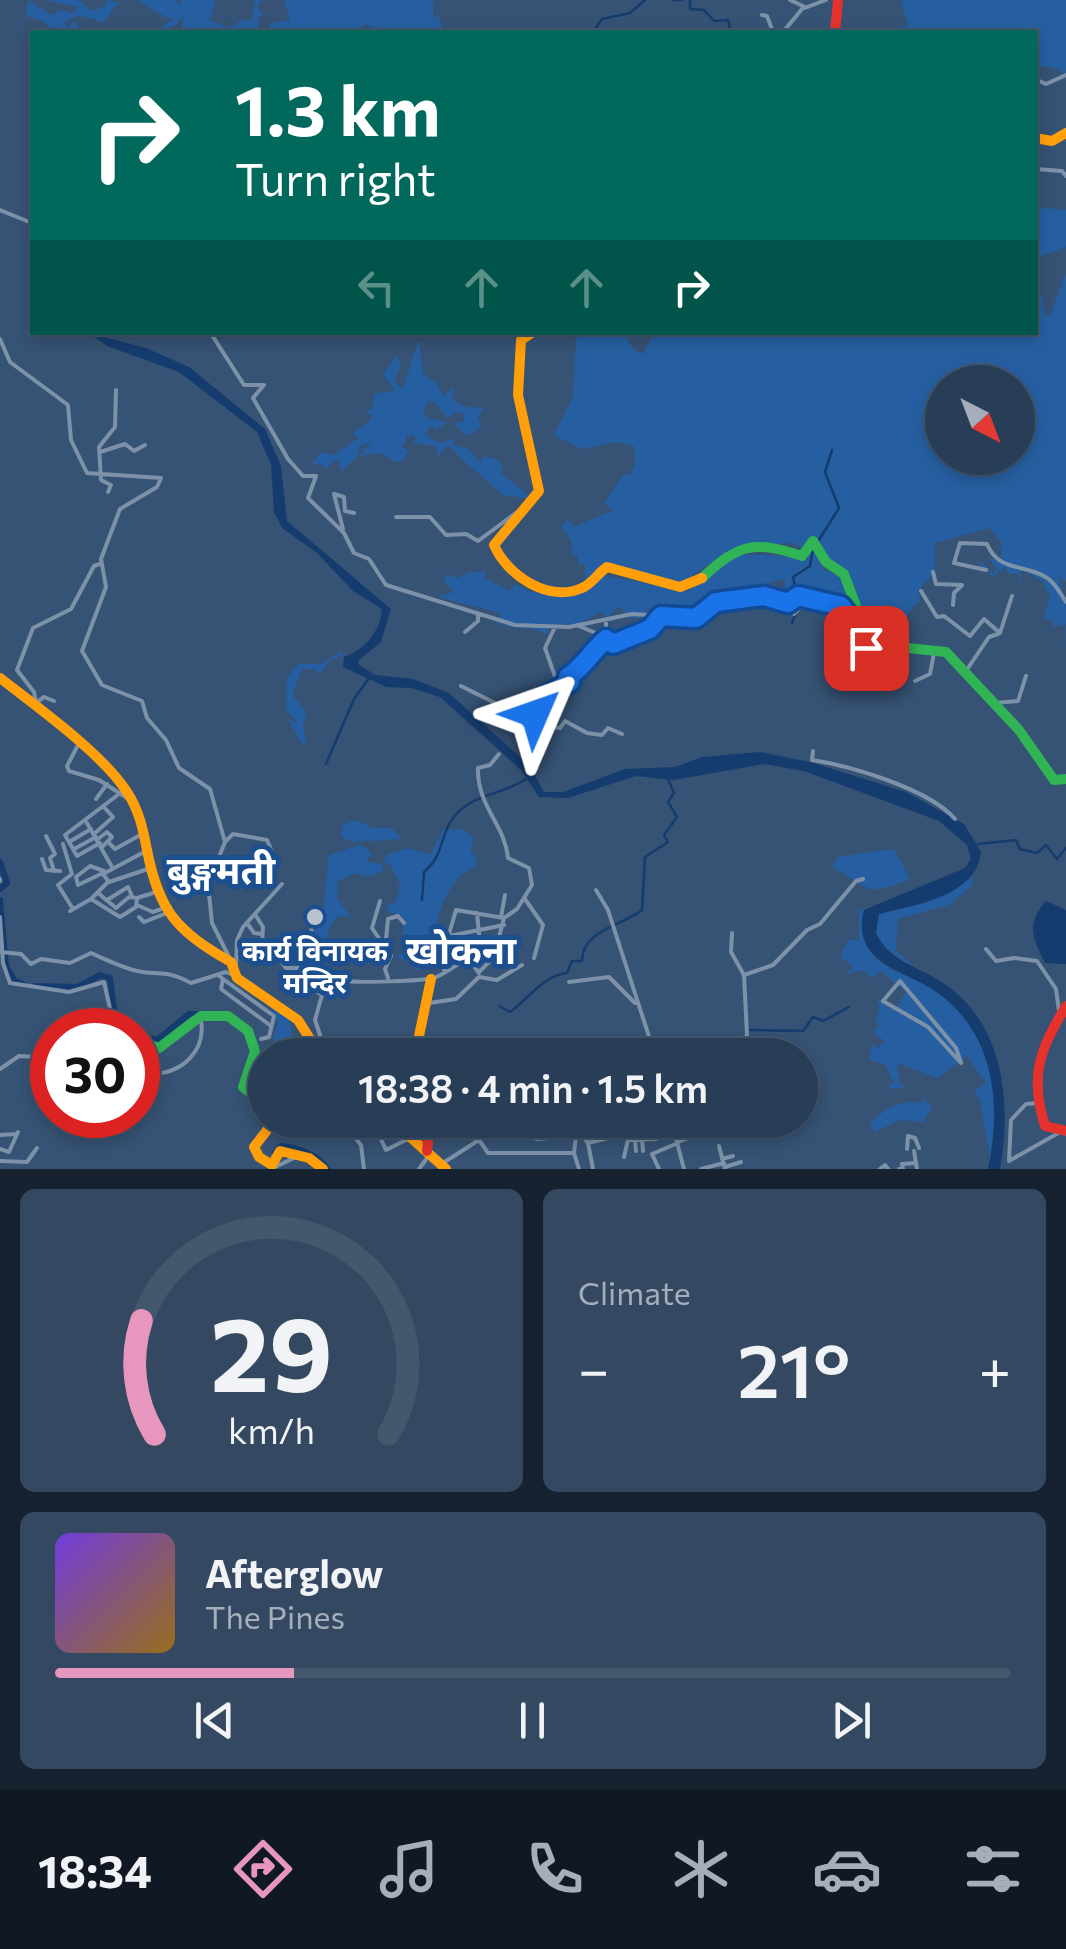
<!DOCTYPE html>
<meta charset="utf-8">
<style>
:root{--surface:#283e57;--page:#344961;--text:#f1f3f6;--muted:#a5aeba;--line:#44576d;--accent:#e797bd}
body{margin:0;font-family:Commissioner,"Noto Sans Devanagari",sans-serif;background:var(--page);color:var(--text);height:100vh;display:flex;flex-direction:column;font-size:38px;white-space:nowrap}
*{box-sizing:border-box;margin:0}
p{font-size:32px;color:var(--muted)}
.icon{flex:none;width:55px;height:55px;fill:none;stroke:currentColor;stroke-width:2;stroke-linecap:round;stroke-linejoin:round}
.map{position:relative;height:1169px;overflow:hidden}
.drawer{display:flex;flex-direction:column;gap:20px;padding:20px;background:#162230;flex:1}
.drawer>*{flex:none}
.hud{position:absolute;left:30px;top:30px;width:1008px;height:305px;border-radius:0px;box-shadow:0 5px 15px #0003,0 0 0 2px var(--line);background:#00695c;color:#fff;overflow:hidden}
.needle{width:65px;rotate:138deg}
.controls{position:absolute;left:925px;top:365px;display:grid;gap:20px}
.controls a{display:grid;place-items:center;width:110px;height:110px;border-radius:50%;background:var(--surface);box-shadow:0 5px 15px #0003,0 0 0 2px var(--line);font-size:50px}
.speed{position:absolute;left:30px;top:1008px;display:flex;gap:20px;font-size:50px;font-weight:700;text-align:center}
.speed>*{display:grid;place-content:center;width:130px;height:130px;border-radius:50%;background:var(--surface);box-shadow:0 5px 15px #0003,0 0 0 2px var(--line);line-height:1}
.speed .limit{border:15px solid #d22;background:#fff;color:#111}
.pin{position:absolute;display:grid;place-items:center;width:85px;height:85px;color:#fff;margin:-42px;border-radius:20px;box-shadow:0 5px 15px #0006}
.me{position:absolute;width:110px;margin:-55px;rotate:47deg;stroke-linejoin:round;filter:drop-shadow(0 0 8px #0008)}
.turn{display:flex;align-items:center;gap:35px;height:210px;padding:0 40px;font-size:45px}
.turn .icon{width:130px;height:130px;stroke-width:2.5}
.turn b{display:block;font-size:70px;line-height:85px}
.lanes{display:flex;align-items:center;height:95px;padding:0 40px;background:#0003;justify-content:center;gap:50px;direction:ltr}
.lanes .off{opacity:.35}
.big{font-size:75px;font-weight:600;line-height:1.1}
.drawer .card{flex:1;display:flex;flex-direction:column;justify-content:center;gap:15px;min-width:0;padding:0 35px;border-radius:15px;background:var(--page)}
.drawer .dial{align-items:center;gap:0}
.dial svg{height:260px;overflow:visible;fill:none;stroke:var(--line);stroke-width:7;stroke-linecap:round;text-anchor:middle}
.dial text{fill:var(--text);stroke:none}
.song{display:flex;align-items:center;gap:30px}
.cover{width:120px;height:120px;border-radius:15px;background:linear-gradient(135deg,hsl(260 70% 55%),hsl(40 70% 35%))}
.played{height:10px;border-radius:5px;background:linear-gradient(90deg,var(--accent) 25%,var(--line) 25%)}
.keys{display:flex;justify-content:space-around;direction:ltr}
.heat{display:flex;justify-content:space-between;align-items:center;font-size:55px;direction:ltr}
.drawer .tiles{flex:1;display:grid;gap:20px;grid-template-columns:1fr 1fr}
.card:last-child{grid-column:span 2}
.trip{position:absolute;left:248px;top:1038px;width:570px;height:100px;border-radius:50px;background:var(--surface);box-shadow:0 5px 15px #0003,0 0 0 2px var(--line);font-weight:600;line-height:100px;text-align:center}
.tab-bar{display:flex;height:160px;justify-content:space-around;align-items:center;background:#101923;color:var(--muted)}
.tab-bar .icon{width:70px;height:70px}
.tab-bar .selected{color:var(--accent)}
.tab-bar b{font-size:45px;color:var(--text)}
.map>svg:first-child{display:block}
.green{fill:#265fa1;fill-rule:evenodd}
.water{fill:#153c6e}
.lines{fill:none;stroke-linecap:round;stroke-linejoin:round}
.stream{stroke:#153c6e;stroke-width:2.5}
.river{stroke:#153c6e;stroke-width:6}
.street{stroke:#7d92a8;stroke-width:4}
.fast{stroke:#30b455;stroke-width:10}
.slow{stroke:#ff9f0a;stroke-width:10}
.jam{stroke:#e5322d;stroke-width:10}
.route-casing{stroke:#114b97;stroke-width:25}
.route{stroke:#1a73e8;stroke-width:18}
.poi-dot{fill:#b9c2ce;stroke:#1b4f8f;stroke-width:4}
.labels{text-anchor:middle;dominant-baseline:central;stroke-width:10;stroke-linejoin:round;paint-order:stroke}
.poi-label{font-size:28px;font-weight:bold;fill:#fff;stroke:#1b4f8f}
.district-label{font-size:38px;font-weight:bold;fill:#fff;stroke:#1b4f8f}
</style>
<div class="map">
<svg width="1066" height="1169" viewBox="0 0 1066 1169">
<rect width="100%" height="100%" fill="#365274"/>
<path class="green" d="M28,0L51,15L62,10L73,14L78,7L45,0H79L90,10L104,8L107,0L118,3L103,23C91,18 74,10 64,24L69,27L75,19L80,32H55L43,21L26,16Z
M137,0H176L179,5L181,0H216L210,20L229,28L242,20H252L255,0H262L257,5L263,16L258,17L259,29L269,32L271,23L290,20L284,0H433V16L435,19L438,13L443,32H376L367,24L353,32L343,28L337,32H182L183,15L176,25L156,32L175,17H166Z
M901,0H1066V75L1056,68L1040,66L1035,32H883L908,25Z
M1035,207L1066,210V247L1035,258Z
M1066,273V582L1058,575L1066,602V648L1065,624L1054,627L1052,619H1043L1050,598L1043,581L1021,569L1020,586L1018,573L1009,574L1005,567L993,577L979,565L980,561L993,574L996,568L990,559H1001V542L989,528L935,543V572L918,591L920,601C893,620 916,638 877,644L849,581L815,541L799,554L801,546L791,543L735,547L679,584L604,565L585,584V564H578V557L571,553L572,542L561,526L567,520L574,527L614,510L604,504L623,475H630L635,464L634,446L616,442L582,449L554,435L573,397L576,339L589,333H623L633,349L642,354L655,333L1035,332V291L1042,296L1045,316L1051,314ZM942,382H1018V458H942Z
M419,341L423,373L438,385L443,396L454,386L452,398C465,410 468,406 483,408L478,417L482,427L467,436L454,424L464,421V414L457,412L448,418L434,402L428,401L423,412L428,418L448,422L436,430L431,425L425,435L442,443L456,438L452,445L469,449L480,463L484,456L498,460L504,468L499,471L528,495L535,490L532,499L503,495C485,478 465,464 448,445L438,456L436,446L412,443L417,438L411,435L408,438L406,433V442L401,445L409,452L402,461L395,462L380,453L359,456L372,441L360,446L357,457L341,472L338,459L326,468L319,463L311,466L320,452L334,455L358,438L353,433L370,421L372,415L365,412L373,406L374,394L395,390L383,374L397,355L401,366L394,380L402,389C409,375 412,356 419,341Z
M812,547L823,569L844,578C848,593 857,607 859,621L852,610L845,613L800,597L784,603L785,581L780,579L764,585L769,595L729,590L697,620L650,608L646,610L653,617L627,618L620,606L611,613L615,621L603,622L607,615L601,612L576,625L549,624L547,635C528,622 513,633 493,620H502L497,612L437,597L454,592L444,581L446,574L458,578L470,572H486L485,578L509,591L515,584L531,592H569L601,575L688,591L735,555C762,554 781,555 807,560Z
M342,652L344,655L329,661L320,675L315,669H302L292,695L307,712L303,725L306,743L302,744L288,719L298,723L286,710L287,677L299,664H320Z
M355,820L373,828H392L401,839L352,842L341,837L342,826Z
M463,829L474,839L470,851L477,858L475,867C441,879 433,934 430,968L414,970L411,960L396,958L404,951L402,916L386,911L387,906L396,902L400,884L390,864L383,862L386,855L409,848L430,855L443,830Z
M360,845L372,853L366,862L382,864L384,871L367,877L356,873L338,881L337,899L351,917L339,916C325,927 327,947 314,956L312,935L322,920L329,855Z
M894,849L910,879C863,898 871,888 832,867L838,857Z
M973,877L972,886L949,905L898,919L896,950L918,971L886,949L876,933L879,914L945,894Z
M872,906L863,912C860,977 905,965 941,995C996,1041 999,1095 990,1159L980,1100L974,1091L986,1083L967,1056L937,1078L897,1063L899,1082L905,1088L890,1089L889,1084L894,1083L885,1064L869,1060L872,1044L878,1048L885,1041L874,1033L879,1024L875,1020L880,1007L877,998L895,1010L906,992L881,971L873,978L863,970L846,974L853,967L840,956L848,940H859V911Z
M236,981L289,1018L296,1053L272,1040L278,1023L272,1009Z
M923,1097L932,1108L923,1122L900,1120L875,1132L869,1125C884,1109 900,1099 922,1103Z"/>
<path class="water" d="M89,333L146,348L189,367L265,429L281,466L287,521L391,609L381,642L358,661L359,665L375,675L413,679L449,693L530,766L544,792H563L625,769L675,767L702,757L760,752L810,762L906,792L964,824L981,852C976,897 915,905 879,914L876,933C890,962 917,966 942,982C1004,1023 1012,1102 1000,1169H988C1002,1106 995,1034 938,993C906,970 850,964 864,910L965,868L971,859L967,845L939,821L804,771L764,764L674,780L636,776L568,798L539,797L521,770L440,697L411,688L386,687L343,667L344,657C365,650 381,630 382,609L353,591L316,552L282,528L274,512L271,465L257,432L179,372L107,346Z
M1046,901L1066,910V964L1045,963C1032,936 1026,924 1046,901Z"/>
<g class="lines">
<path class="stream" d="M673,0H682
M690,0V9L704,10L714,21L728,20L731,32
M593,32L602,19L630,13L645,0
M817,543L839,508L825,472L832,450
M792,623L799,606L793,577L810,566L813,549
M326,764L354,699L369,678
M978,844L1016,840L1020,849L1037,853L1046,845L1057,859L1066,848
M422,900L424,872C444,856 440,835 453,818C471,794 504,794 526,779
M499,1006L510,1012C528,1000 543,975 567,973L572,961H582C582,930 622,926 642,910L645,857L668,842L664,835L677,817L668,802L674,793L668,779
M748,1030L803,1031L813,1017L823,1021L849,1007"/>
<path class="river" d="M0,862L7,883L0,889
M0,900L6,966L15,981L23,984
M35,986L78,987L100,975L110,978L115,1016L131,1030
M138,1034L157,1040L189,1014L229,1015
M253,1093L249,1080L260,1057L255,1046
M275,1153L281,1146C296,1147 320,1155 327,1169"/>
<path class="street" d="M790,0L805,7
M762,15L767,16L773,32
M783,32L802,9L826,0
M1035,79L1046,84L1066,75
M1035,169L1062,171L1066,176
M0,210L32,223
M210,332L244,385H264L253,398L288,459L303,476H316L308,498L344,533L354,553L369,559L386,585L515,625L569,627L632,614L696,618L716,602L764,596L788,603L798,596C839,613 846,596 863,646L877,648
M0,339L10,362L68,405L71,440L87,473L161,478L157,487L120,509L101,559L106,587L82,651L102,685L142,701L147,718L166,740L179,768L210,789L225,842
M100,452L125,444L134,451L145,445
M108,492L111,485L101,480L99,447L115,427L116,390
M396,517H430L446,535L466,534L478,541L520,510
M343,529L334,494L344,497L345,511L354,513
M986,570L954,563L960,543L987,544C998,571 1022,564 1044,576C1054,581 1060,593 1066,602
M933,572L936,584L962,585L954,593L953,605
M921,591L937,617L944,616L970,636L984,619L1000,633L1012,596
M794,614L807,600
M579,626L605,637
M555,627L545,648L558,685
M465,632L478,621V614
M607,640L613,643L650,629L661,616
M966,671L989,637L998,634
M915,681L930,674L934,653
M461,686L533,722
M37,702L44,697L54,701
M36,703L34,692L17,670L33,628L71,609L94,566L100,564
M994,703L1018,701L1026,676
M531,724L560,728L565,721L587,733L602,735L608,728L622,734
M517,728L529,729C548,689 555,695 580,670C589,661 594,649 606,639V620
M78,745L67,766L69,771L99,780L127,798
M813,751L812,760C851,766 929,789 955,819
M96,799L107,784
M87,823L112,867
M94,834L113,817L104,807
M46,836L55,854L50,858L54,871
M98,839L107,832L112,837L102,847
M69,842L91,829
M108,842L115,849L142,834
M225,842L208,884L212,923L232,963
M225,842L233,834L267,840L272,852
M100,843L77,856L65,835L119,794
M63,844L72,874L58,885L73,909
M74,849L96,837
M146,851L103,874L109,882L151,868
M42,859L46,870L60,871
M103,873L78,885L76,877L90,866L104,871
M0,879V881
M596,890L608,910L655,1055
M98,893L116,908L129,897L137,898
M91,899L120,917L136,907L137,898L153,893
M525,899L543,925L534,958
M107,900L128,887L132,896
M380,901L372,928L391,956L385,969L388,978
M137,905L153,912L164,908
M70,911L91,899L108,882
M255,914L263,927L262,946L273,951L286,968H296L306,984L322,995
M0,917L3,963L10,983L69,992L104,982L111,1013L126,1030
M139,917L144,922L167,913
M501,917L505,895
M247,923L254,933L262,934
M732,933L731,952L744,975L748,1055
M449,934L456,910L504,918
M386,939L388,919L398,916L404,923
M481,941L499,937L504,918L517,909L532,885L529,868L508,858C505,824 477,807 478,768L490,765L499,754
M986,949L996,961L1014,958L1037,961L1056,989L1059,1011
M0,952L21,954L31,964L41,959L70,963L91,953C107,960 120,967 137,971C162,976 164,969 191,983L226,972L233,975
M467,957L479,973
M236,967L237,940L243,927L282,884
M298,970L312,928
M444,970L449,936L504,925
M479,972L498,953V938
M218,975L223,979L221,989L271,1026
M744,975L773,965L807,930L820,924L856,881L863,879
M223,979L274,1016L269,1037L261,1039
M900,981L956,1048L961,1063L928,1027L883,1001Z
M569,982L609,977L635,1003
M322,995L349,981C356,983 422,981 433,978C448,974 458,960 481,954L477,913
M429,1003L456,999L479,977L497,980L522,965
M731,1039L740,1041L747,1036
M748,1043L775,1055
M319,1053L323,1044L315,1020L322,995
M703,1055L707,1044
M138,1064H148L154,1074C183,1072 206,1051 201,1020
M800,1066H810
M0,1069L19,1056L36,1057L52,1066
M1038,1103L1026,1104L1011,1120L1009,1161L1062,1131
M340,1120L361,1145L364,1169
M578,1120L574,1153L579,1169
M671,1120L684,1169
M378,1133L386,1150L408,1139
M581,1133L588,1143L593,1169
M675,1134L692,1126L690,1120
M0,1135L17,1134
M372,1135L393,1121
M479,1140L488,1153H574
M635,1140L636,1151
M639,1140L640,1125
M642,1140L643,1151
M678,1142L732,1120
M588,1143L612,1137L610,1120
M719,1146L725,1169
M0,1149L9,1152L18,1132
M907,1149L908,1136L915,1138L919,1148
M914,1151L917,1169
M624,1157L628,1140L656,1139L674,1131
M722,1159L733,1156
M0,1161L27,1162L37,1148
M443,1163L493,1131L538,1139L578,1135
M725,1167L741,1162
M271,1169L298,1156
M419,1169L430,1154
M659,1169L652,1154L678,1143
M701,1169L724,1163
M880,1169L885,1165L888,1169
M899,1169H900
M903,1169L902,1164L915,1163"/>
<path class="fast" d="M702,578C739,544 753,540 802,556L813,541L826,562L844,574L870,644L946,652L1019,730L1054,780L1066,779
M139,1041L159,1048L201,1016H228L248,1031L255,1051L243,1087L265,1105"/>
<path class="slow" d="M1035,138L1052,141L1066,133
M533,332L521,340L518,395L539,491L494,545C507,575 548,603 582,588C592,584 598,573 607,567L680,587L702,578
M0,678C37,707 103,754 127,792C139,810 143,829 147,850C159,912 177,931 231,962L237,978L298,1020L320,1055
M415,1055L431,979
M275,1120L254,1147L259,1157L272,1165L280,1151L309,1158L323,1169
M391,1120L446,1169"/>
<path class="jam" d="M835,32L838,0
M1066,1006C1040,1050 1029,1075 1045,1126L1066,1131
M427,1151L430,1120"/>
</g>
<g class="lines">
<g class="route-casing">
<path id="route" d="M535,714L546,696L570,682L568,677C584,667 591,652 606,639L613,644L650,629L661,616L696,618L716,602L764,596L788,603L798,596L841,606L860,631L866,648"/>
</g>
<use href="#route" class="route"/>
</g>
<circle class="poi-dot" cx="315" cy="917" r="10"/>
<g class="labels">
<g class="poi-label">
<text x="315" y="950">कार्य विनायक<tspan x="315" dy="32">मन्दिर</tspan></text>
</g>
<g class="district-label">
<text x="221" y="868">बुङ्गमती</text>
<text x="461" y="948">खोकना</text>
</g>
</g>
</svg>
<div class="controls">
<a><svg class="needle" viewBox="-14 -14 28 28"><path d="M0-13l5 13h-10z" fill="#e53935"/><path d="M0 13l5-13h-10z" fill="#a5aeba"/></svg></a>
</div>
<div class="speed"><div class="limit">30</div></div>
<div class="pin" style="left:866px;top:648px;background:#d93025"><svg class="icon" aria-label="arrive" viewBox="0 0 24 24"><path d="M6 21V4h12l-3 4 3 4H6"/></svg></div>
<svg class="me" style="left:535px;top:714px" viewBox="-20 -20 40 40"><path d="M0-17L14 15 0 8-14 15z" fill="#1a73e8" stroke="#fff" stroke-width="4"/></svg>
<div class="trip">18:38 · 4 min · 1.5 km</div>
<div class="hud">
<div class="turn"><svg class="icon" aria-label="right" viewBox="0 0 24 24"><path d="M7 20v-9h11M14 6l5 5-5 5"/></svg><div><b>1.3 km</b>Turn right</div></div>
<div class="lanes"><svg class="icon off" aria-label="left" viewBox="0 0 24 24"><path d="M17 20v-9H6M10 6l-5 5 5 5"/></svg><svg class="icon off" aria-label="ahead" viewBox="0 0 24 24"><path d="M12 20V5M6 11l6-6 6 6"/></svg><svg class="icon off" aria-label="ahead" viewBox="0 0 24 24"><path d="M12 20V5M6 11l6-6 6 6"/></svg><svg class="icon" aria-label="right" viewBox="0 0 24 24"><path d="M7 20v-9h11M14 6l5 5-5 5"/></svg></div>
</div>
</div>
<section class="drawer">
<div class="tiles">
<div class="card dial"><svg viewBox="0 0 100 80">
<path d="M14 69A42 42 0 1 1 86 69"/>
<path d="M14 69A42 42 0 0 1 10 34" stroke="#e797bd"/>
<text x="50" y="56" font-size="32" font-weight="700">29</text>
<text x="50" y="72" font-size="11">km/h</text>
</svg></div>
<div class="card"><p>Climate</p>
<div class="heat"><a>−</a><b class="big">21°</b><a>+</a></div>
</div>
<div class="card">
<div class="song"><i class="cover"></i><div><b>Afterglow</b><p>The Pines</p></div></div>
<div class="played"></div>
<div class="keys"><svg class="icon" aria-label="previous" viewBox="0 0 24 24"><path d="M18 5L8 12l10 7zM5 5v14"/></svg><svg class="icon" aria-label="pause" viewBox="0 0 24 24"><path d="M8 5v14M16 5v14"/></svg><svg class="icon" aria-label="next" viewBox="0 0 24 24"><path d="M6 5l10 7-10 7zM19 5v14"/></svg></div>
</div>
</div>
</section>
<nav class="tab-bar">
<b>18:34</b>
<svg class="icon selected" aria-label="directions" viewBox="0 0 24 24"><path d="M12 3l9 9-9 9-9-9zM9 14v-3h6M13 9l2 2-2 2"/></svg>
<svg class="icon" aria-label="music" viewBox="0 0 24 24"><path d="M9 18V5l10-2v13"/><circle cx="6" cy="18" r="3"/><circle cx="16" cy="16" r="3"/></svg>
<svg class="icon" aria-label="phone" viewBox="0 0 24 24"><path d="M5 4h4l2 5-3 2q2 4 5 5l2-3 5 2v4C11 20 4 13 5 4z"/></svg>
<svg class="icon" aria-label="climate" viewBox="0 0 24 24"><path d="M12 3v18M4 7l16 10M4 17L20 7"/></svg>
<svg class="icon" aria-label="car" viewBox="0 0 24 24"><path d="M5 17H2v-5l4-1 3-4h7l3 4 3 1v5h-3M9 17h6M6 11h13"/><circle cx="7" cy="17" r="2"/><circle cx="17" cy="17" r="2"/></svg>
<svg class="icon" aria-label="filters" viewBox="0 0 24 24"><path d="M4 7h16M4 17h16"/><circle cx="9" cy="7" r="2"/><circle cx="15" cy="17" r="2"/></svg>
</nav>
